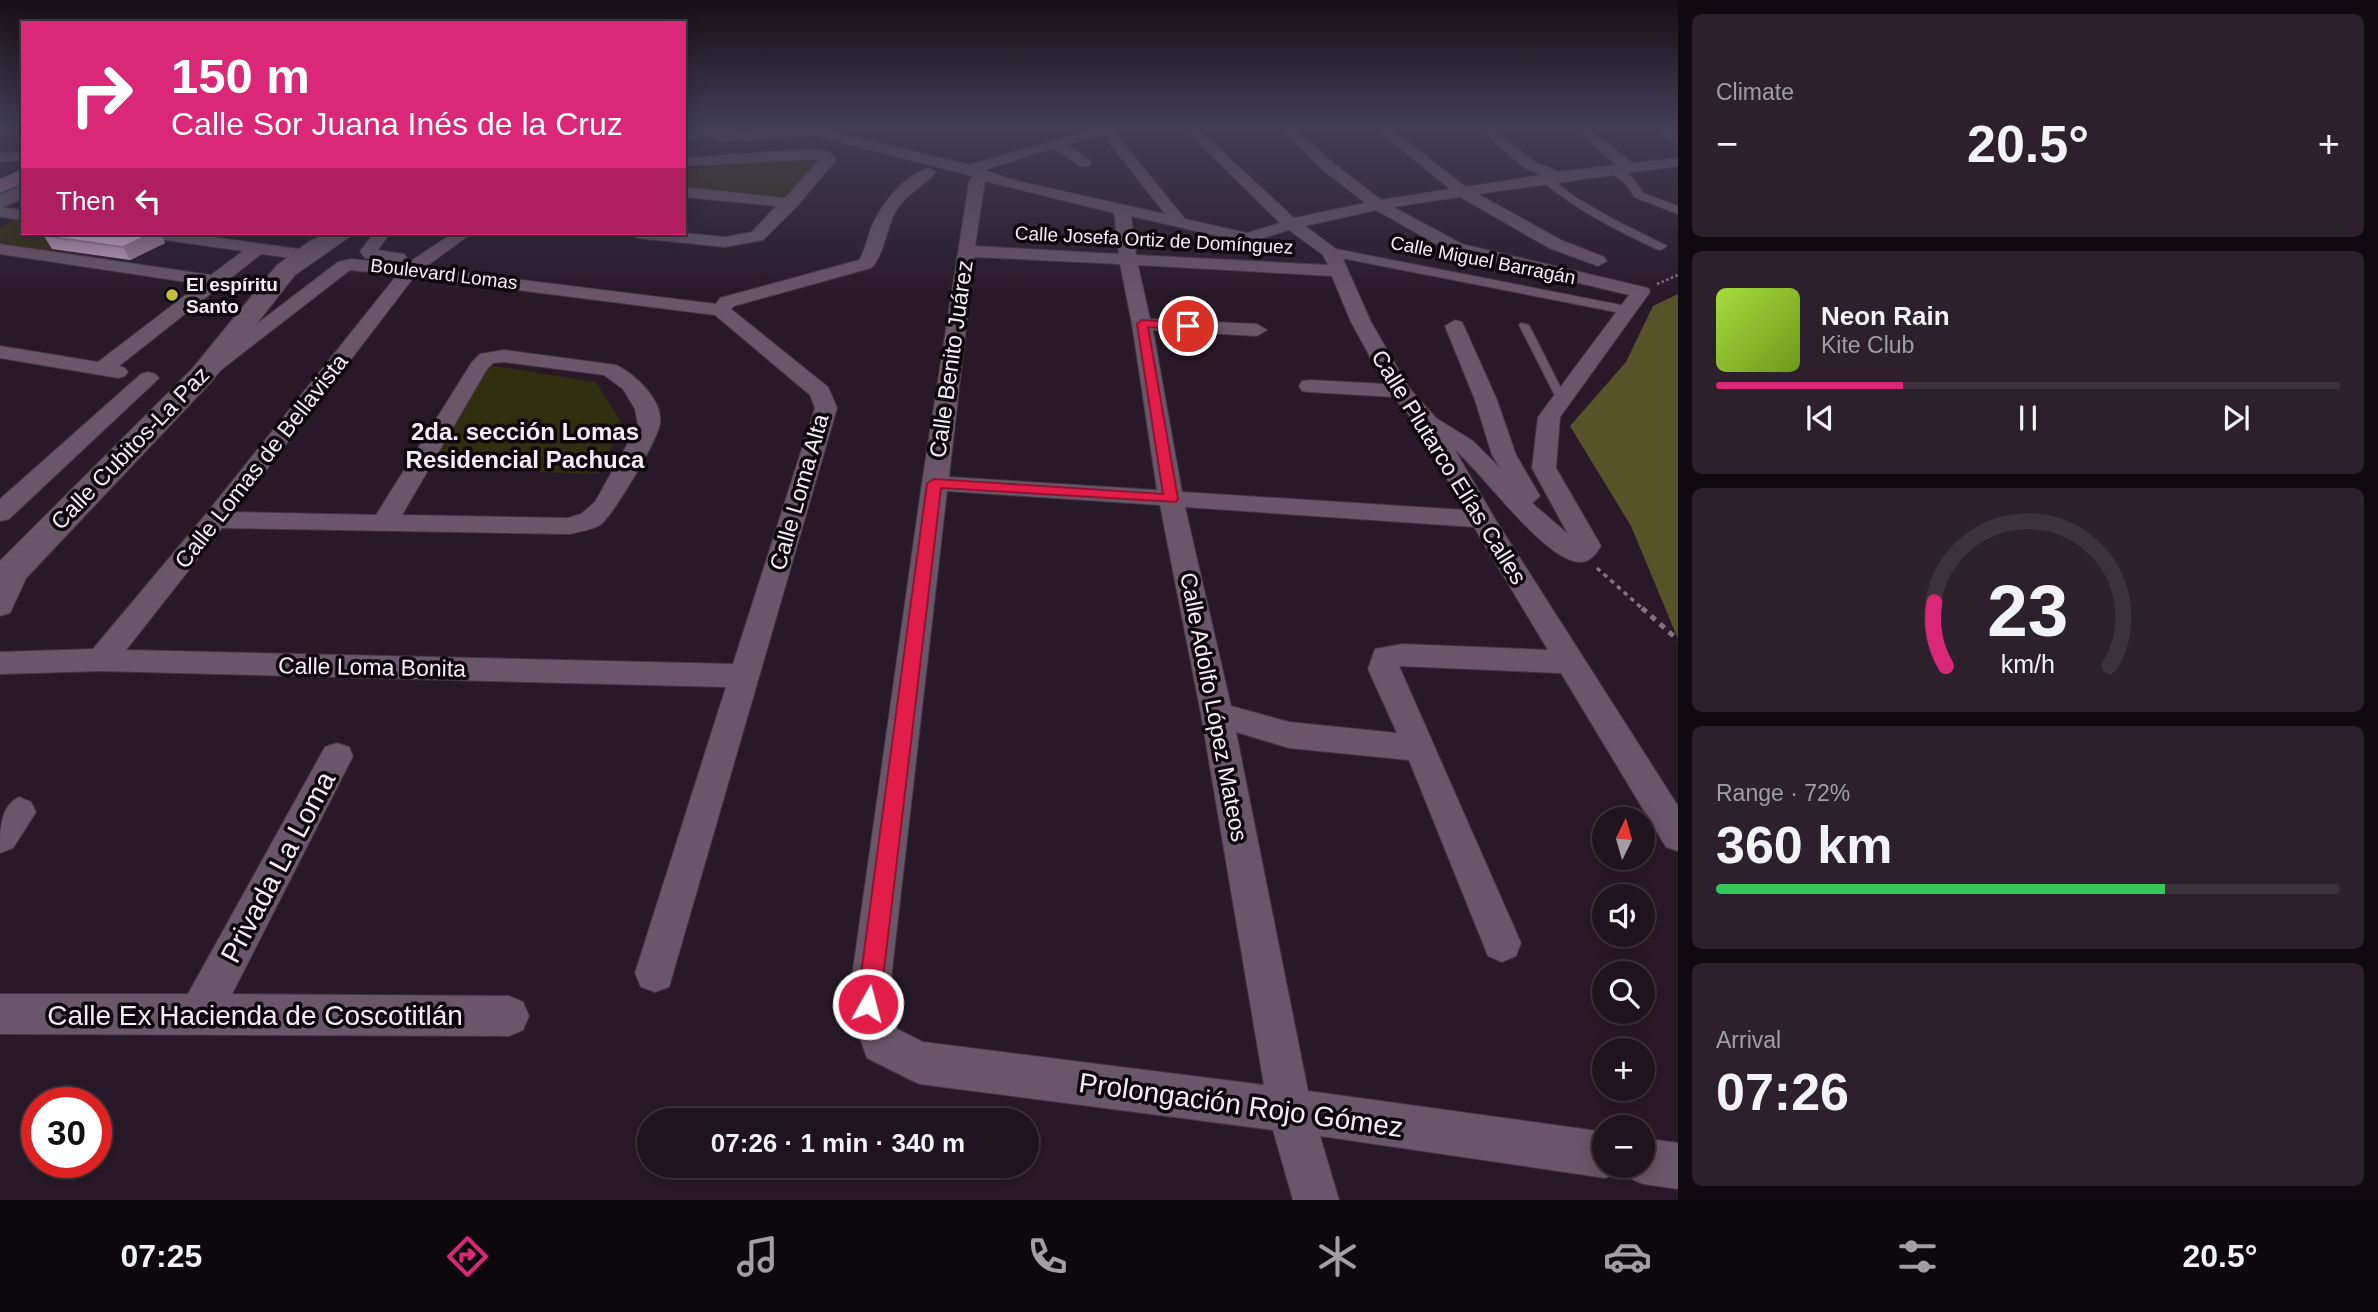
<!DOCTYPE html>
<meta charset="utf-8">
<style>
:root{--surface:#1e131e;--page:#2b202b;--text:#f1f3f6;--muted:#a19ea4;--line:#3c323c;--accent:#db2777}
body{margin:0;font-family:Helvetica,sans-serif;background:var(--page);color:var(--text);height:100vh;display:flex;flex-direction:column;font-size:26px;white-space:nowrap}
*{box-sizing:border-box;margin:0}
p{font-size:23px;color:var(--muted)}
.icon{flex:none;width:38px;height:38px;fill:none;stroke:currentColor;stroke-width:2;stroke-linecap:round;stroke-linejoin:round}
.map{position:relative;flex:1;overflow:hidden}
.sheet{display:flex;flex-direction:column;gap:14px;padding:14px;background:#100a10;width:700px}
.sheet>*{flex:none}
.hud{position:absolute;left:21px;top:21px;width:665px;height:214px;border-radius:0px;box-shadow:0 4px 18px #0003,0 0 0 2px var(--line);background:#db2777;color:#fff;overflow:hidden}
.needle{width:46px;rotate:5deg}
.fabs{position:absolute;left:1592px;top:807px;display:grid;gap:14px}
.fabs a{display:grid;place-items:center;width:63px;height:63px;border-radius:50%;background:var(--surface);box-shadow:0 4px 18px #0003,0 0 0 2px var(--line);font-size:35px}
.speed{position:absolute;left:21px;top:1087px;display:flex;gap:14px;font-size:35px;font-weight:700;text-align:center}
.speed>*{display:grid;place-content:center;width:91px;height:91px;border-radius:50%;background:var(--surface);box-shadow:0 4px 18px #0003,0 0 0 2px var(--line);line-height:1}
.speed .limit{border:10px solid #d22;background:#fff;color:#111}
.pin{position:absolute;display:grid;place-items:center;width:60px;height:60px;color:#fff;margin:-30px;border:4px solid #fff;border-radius:50%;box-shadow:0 2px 7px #0007}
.me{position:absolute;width:77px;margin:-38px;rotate:7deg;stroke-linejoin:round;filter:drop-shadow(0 0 5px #0008)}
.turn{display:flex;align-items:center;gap:24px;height:147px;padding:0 35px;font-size:32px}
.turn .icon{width:91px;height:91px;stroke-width:2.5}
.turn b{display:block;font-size:49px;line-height:60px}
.then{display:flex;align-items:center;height:66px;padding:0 35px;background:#0003;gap:14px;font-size:26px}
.big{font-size:52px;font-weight:700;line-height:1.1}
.sheet .card{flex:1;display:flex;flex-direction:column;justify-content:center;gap:10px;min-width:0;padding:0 24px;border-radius:10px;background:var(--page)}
.sheet .dial{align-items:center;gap:0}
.dial svg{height:182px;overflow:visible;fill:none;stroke:var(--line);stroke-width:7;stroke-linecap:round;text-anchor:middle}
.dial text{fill:var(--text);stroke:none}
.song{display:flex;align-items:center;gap:21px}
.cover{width:84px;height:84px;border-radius:10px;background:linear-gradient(135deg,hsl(80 70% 55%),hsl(80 70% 35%))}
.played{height:7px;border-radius:4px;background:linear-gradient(90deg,var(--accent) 30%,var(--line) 30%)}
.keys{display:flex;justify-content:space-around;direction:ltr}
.heat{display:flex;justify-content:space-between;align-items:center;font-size:38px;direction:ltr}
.charge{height:10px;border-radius:5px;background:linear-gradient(90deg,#34c759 72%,var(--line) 0)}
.trip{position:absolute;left:637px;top:1108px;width:402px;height:70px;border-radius:35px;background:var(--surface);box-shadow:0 4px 18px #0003,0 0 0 2px var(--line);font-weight:700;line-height:70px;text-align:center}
.tabs{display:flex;height:112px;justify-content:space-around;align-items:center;background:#0c080c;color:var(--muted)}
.tabs .icon{width:49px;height:49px}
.tabs .active{color:var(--accent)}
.tabs b{font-size:32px;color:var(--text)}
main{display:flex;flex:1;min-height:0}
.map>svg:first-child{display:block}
.green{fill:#312e10}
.forest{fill:#575329}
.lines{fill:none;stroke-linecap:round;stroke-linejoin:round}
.service-casing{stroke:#433743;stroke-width:2}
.pedestrian-casing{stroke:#433743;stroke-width:2}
.minor-casing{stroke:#433743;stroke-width:2}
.tertiary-casing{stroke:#433743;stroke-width:2}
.secondary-casing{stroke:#433743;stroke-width:2}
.primary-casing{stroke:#433743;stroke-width:2}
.path-far2{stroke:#817381;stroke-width:2.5;stroke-dasharray:2.5 2.5;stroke-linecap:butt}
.path-far1{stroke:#817381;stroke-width:3.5;stroke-dasharray:4.5 4.5;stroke-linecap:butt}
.path{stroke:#817381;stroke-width:5;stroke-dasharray:6 6;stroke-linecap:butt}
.service{fill:#695668;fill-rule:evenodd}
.pedestrian{fill:#695668;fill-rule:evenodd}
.minor{fill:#695668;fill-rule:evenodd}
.tertiary{fill:#695668;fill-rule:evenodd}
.secondary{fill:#695668;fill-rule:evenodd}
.primary{fill:#976c95;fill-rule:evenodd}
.wall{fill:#ba9bb8}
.shaded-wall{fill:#977e96}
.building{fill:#d8b4d6;stroke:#977e96;stroke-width:2}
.route{fill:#e11d48;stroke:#92132f;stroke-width:2}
.poi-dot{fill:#c7bb3c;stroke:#0d070d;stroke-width:2.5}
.labels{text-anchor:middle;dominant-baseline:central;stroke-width:7;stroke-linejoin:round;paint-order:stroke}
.far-street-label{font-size:19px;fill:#f6ebf6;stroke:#0d070d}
.far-poi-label{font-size:19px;font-weight:bold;fill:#f6ebf6;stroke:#0d070d;text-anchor:start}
.street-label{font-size:23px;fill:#f6ebf6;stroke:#0d070d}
.neighbourhood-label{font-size:24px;font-weight:bold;fill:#f6ebf6;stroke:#0d070d}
.near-street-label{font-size:28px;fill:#f6ebf6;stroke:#0d070d}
</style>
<main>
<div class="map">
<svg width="1678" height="1200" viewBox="0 0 1678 1200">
<rect width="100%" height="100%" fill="#281928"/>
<path class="green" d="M806,158L822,162L785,197L684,187V170L739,161Z
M16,219L23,220V233H88L48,251L0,242V228Z
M493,366L596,382L622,424L598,474L431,468L486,370Z"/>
<path class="forest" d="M1678,294V639L1631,526L1570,426L1626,362L1653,306Z"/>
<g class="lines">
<g class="service-casing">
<path id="service" d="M1521,323L1529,325L1567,400L1566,402L1562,403L1557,400L1519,325Z"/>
</g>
<g class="pedestrian-casing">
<path id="pedestrian" d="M1654,128H1666L1678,138V146Z
M1609,167C1624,166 1636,180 1643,193L1678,206V214L1634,197L1627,185L1609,171Z
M1543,178H1551L1575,197L1613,219L1667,246L1661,250L1656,249C1616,230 1578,211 1543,182Z
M1331,248L1626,306L1633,310L1626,314L1326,255L1325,252Z"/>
</g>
<g class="minor-casing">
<path id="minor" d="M818,128L969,165L1089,131L1135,128L1116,134L1185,219L1247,233L1280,223L1183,128H1197L1294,218L1365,203L1318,166L1281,128H1295L1328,159L1381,200L1450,189L1375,128H1390L1466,187L1541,175L1523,167L1478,128H1493L1533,161L1559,172L1616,165L1574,128H1589L1632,163L1678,158V166L1478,194L1561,240L1604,257L1607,261L1598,266L1549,248L1460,197L1393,207L1462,244L1648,288L1650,292L1560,417L1556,468L1601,546C1596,554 1590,562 1580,562C1544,561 1484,474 1455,450L1495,519L1678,806V851L1666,847L1561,673L1399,666L1521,943L1516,956L1502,962L1488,956L1409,760L1289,748L1236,732L1308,1091L1605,1132V1166H1643V1138L1678,1143V1189L1643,1184L1627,1177L1623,1167L1621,1171L1605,1178L1320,1136L1339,1200H1293L1273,1130L919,1084L867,1058L848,1005L922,483L969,182L973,176L816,136L719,142L712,138L719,134ZM1104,136L1165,214L1013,180L984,170L1054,148L1079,166H1089L1091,163L1089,160L1067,144ZM985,181L1114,213L1119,254L975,246ZM1376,210L1450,252L1629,295L1538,417L1532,468L1568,534L1532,503L1540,496L1516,455L1497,400L1462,322L1455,320L1445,326L1475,400L1492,455L1500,468L1473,441L1436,418L1409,388L1371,322L1340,252L1305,226ZM1131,216L1247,243L1289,230L1323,255L1328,265L1136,255ZM974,257L1120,264L1132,324L1157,490L949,477ZM1138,265L1332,276L1351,322L1385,384L1310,380L1302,381L1299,386L1302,391L1310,392L1394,397L1418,426L1464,510L1182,492L1153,330L1257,336L1267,330L1257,324L1150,319ZM947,491L1160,505L1201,714L1264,1085L923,1042L897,1029L888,1005ZM1185,507L1474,527L1548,650L1402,644L1375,649L1368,669L1397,733L1289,722L1231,706Z
M812,149L830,152L836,160L797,206L763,240L725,247L636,238L628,233H683L725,237L752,232L776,206L684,197V187L785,198L820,159L684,166V158Z
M0,153H23V161H0Z
M929,168L936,172C924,186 906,194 896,211C886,228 885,254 871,268L734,306L731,309L828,387L837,408L669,987L655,992L641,987L635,973L726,687L101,671L0,674V652L93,649L206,514L397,275L350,270L217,373H203L200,369L203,365L338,262L351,259L405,265L453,233H472L424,268L716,304L720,298L859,260C865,251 867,239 871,228C881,205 903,175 929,168ZM414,277L715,315L810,395L815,408L733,664L126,650L222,528L569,534C578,532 592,530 600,525C613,516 659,438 660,423C663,400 635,374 616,365L504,350L480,354L472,362L376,515L234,512ZM504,362L604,375L623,389L635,409L638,425L595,502L581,514L568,518L402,515L487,369L493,363Z
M0,207L23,210V220L0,217Z
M142,233H184L306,250L315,255L306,260L261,254L119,366L125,368L128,372L125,376L118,378L0,358V346L98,362L200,284L0,254V244L211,275L243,251L150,238Z
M374,233H390L378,250L404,254L407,258L404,262L398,263L365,258L360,251Z
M148,372L155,374L159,378L155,382L9,519L0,521V499L141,374Z
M20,554L29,557L33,563L10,613L0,616V577L11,557Z
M337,743L349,747L353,756L232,994L509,996L523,1002L529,1016L523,1030L509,1036L0,1034V994H188L325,747Z
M19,797L31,802L36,812L13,848L0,853C0,828 0,807 19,797Z"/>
</g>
<g class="tertiary-casing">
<path id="tertiary" d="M23,184V198L0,209V195Z"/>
</g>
<g class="secondary-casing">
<path id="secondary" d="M684,128H741L732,134L684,139Z
M327,233H355L295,275L212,381L13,592L0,596V561L192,369L277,265L310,241Z"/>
</g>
<g class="primary-casing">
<path id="primary" d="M23,169V183L0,193V179Z"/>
</g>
<path class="path-far2" d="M1657,284L1678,275"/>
<path class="path-far1" d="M1597,568L1644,610"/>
<path class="path" d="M1642,608L1678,640"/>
<use href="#service" class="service"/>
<use href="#pedestrian" class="pedestrian"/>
<use href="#minor" class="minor"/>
<use href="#tertiary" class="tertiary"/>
<use href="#secondary" class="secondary"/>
<use href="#primary" class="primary"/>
</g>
<path class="wall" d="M52,233H160L165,243L130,260L52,249L44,236Z"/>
<path class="shaded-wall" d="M153,233H160L165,243L130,260L123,247Z"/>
<path class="building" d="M52,233H153L123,247L44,236Z"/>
<linearGradient id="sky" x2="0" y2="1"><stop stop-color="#160e16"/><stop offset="0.43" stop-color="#423e53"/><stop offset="1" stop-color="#423e53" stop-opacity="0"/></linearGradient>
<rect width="1678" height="296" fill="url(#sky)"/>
<path class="route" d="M1142,320L1188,323L1194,326L1188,330L1148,327L1178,499L1176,502L941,488L880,1004L876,1013L868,1016L860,1013L857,1004L927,483L934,479L1163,494L1137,324Z"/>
<circle class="poi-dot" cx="172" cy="295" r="7"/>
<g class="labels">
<g class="far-street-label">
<text transform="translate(1154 240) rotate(3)">Calle Josefa Ortiz de Domínguez</text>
<text transform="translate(1483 260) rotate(11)">Calle Miguel Barragán</text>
<text transform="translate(444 274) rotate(7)">Boulevard Lomas</text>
</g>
<g class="far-poi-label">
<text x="186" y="284">El espíritu<tspan x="186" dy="22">Santo</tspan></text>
</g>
<g class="street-label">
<text transform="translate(951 359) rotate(-82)">Calle Benito Juárez</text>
<text transform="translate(130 448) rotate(-46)">Calle Cubitos-La Paz</text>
<text transform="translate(261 461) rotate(-52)">Calle Lomas de Bellavista</text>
<text transform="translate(1449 467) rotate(58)">Calle Plutarco Elías Calles</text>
<text transform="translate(799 492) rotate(-74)">Calle Loma Alta</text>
<text transform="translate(372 667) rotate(1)">Calle Loma Bonita</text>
<text transform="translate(1214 707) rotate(79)">Calle Adolfo López Mateos</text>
</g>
<g class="neighbourhood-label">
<text x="525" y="431">2da. sección Lomas<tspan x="525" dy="28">Residencial Pachuca</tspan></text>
</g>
<g class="near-street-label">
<text transform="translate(278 867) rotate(-62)">Privada La Loma</text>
<text x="255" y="1015">Calle Ex Hacienda de Coscotitlán</text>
<text transform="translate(1241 1105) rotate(8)">Prolongación Rojo Gómez</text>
</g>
</g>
</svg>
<div class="fabs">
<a><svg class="needle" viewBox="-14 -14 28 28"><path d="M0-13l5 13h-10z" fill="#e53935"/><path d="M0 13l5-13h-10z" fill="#a19ea4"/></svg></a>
<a><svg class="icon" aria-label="sound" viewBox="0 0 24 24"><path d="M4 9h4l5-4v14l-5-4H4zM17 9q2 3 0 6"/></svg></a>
<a><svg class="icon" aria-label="search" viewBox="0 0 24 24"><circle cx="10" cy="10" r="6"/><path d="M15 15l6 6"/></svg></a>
<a>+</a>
<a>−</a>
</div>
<div class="speed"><div class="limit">30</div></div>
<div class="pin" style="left:1188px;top:326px;background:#d93025"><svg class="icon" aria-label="arrive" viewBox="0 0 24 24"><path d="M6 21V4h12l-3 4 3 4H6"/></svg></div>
<svg class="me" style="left:868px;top:1004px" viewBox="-20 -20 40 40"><circle r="17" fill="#e11d48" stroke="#fff" stroke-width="3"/><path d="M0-11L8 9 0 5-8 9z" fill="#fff"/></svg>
<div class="trip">07:26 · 1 min · 340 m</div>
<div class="hud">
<div class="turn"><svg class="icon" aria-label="right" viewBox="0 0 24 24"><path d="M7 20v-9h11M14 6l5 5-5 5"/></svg><div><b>150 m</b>Calle Sor Juana Inés de la Cruz</div></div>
<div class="then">Then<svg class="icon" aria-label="left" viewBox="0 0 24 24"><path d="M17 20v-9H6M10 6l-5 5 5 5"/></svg></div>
</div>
</div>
<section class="sheet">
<div class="card"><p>Climate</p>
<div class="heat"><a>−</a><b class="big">20.5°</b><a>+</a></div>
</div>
<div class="card">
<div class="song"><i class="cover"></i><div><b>Neon Rain</b><p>Kite Club</p></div></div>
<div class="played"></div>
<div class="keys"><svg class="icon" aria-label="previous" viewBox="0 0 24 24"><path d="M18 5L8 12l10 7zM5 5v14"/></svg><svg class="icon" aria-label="pause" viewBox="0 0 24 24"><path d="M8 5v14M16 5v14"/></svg><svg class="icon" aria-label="next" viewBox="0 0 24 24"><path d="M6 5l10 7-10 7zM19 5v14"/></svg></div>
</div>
<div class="card dial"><svg viewBox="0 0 100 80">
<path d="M14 69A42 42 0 1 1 86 69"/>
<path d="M14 69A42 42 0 0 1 9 41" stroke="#db2777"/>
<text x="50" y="56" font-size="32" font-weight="700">23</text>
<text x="50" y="72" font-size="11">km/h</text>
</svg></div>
<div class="card"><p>Range · 72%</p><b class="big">360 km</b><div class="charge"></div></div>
<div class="card"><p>Arrival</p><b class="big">07:26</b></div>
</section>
</main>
<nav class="tabs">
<b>07:25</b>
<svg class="icon active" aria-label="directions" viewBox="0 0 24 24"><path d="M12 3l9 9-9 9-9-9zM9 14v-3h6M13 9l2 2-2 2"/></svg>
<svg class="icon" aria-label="music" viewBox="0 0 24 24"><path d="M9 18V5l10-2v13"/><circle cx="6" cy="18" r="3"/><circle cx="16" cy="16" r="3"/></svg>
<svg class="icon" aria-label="phone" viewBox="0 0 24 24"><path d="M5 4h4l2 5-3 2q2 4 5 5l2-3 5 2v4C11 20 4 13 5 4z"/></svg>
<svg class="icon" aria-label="climate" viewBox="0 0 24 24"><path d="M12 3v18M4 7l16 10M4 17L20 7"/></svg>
<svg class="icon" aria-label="car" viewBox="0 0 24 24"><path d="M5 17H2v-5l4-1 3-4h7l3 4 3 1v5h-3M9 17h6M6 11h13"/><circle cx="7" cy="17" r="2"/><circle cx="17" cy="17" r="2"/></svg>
<svg class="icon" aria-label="filters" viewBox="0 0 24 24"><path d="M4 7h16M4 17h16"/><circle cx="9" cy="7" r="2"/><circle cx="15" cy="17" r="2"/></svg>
<b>20.5°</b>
</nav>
